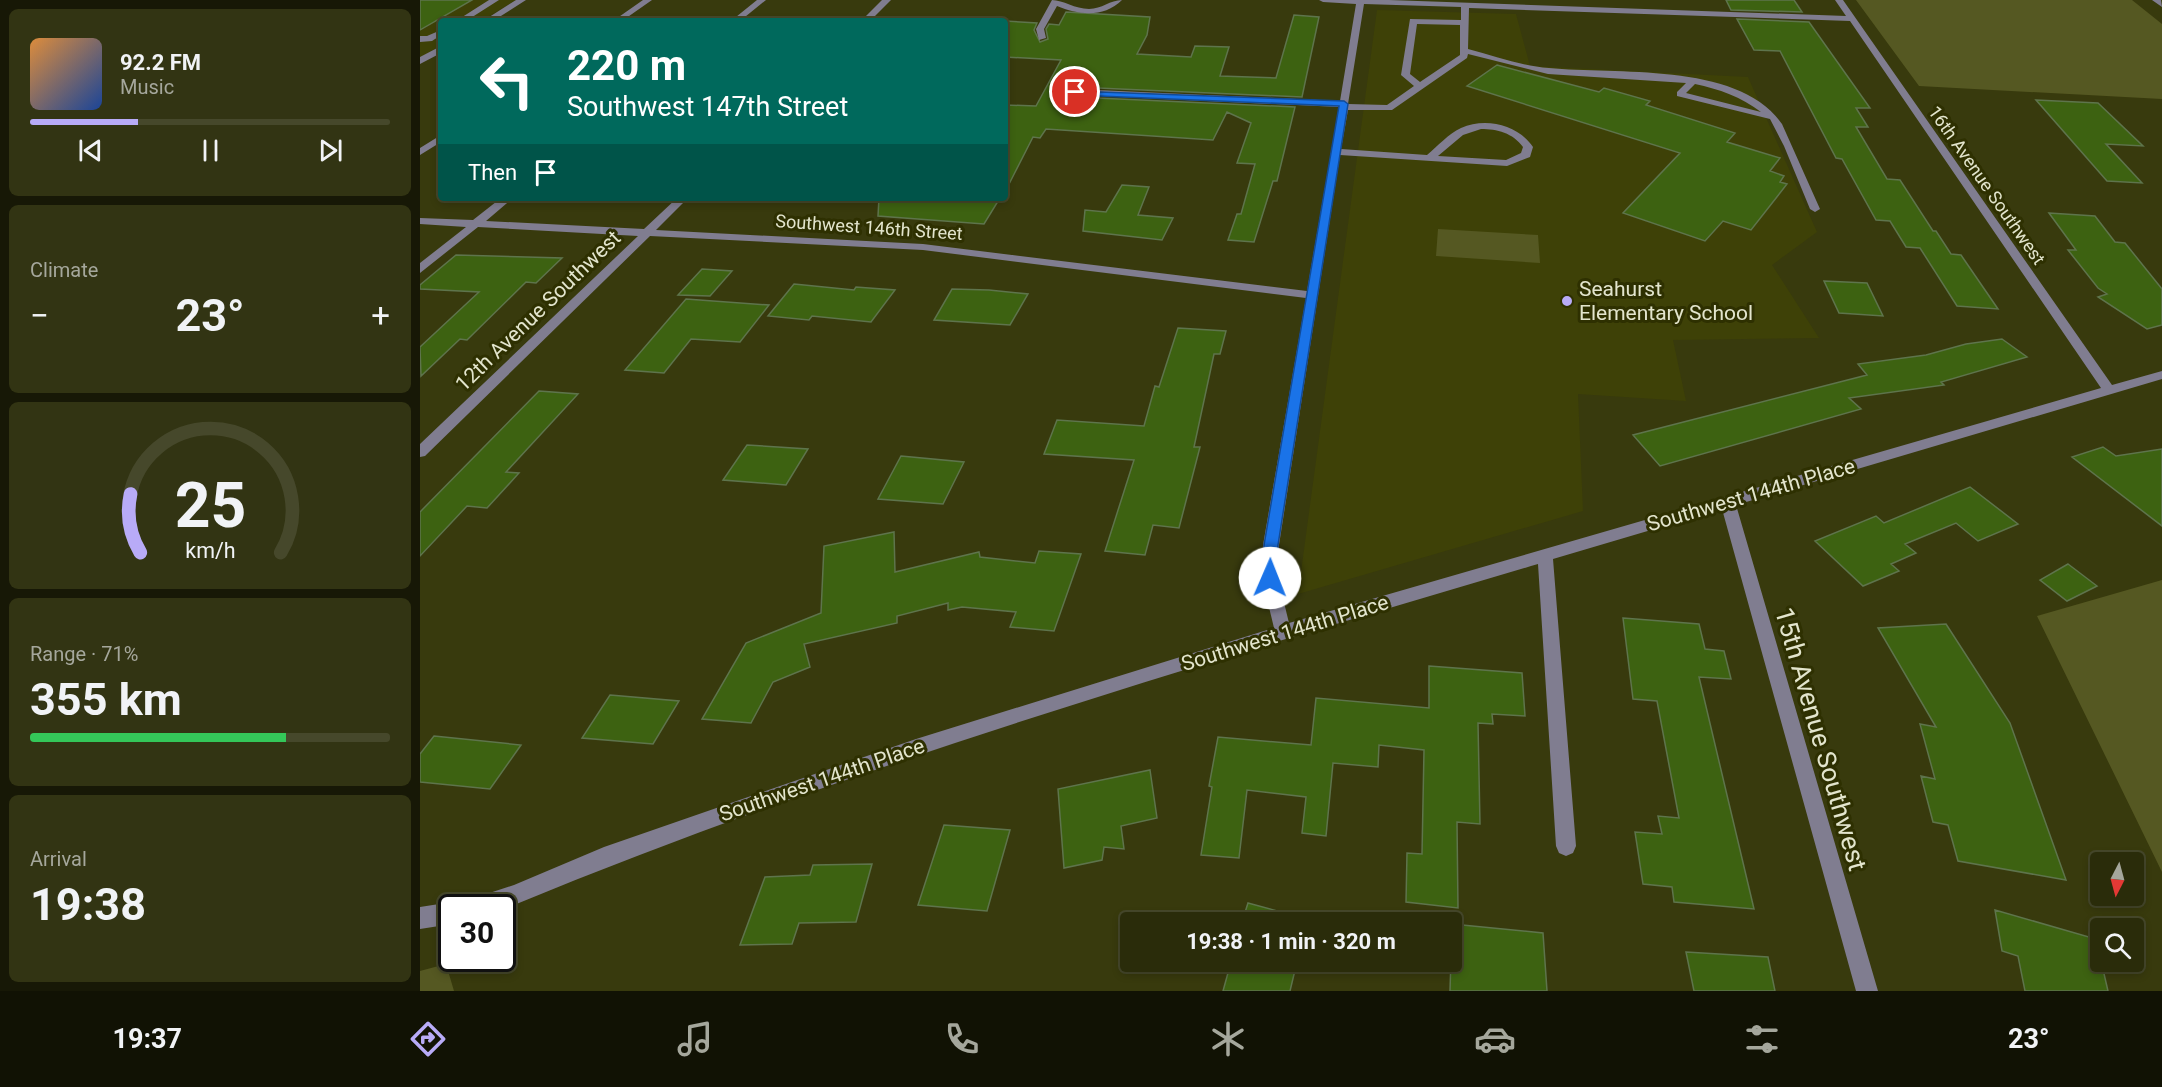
<!DOCTYPE html>
<meta charset="utf-8">
<style>
:root{--surface:#2a2c0a;--page:#323413;--text:#f1f3f6;--muted:#a5a79c;--line:#46482b;--accent:#b8abf7}
body{margin:0;font-family:Roboto,sans-serif;background:var(--page);color:var(--text);height:100vh;display:flex;flex-direction:column;font-size:22px;white-space:nowrap}
*{box-sizing:border-box;margin:0}
p{font-size:20px;color:var(--muted)}
.icon{flex:none;width:33px;height:33px;fill:none;stroke:currentColor;stroke-width:2;stroke-linecap:round;stroke-linejoin:round}
.map{position:relative;flex:1;overflow:hidden}
.panel{display:flex;flex-direction:column;gap:9px;padding:9px;background:#171806;width:420px}
.panel>*{flex:none}
.top-card{position:absolute;left:18px;top:18px;width:570px;height:183px;border-radius:6px;box-shadow:0 3px 9px #0003,0 0 0 2px var(--line);background:#00695c;color:#fff;overflow:hidden}
.needle{width:39px;rotate:186deg}
.tools{position:absolute;left:1670px;top:852px;display:grid;gap:12px}
.tools a{display:grid;place-items:center;width:54px;height:54px;border-radius:6px;background:var(--surface);box-shadow:0 3px 9px #0003,0 0 0 2px var(--line);font-size:30px}
.speed{position:absolute;left:18px;top:894px;display:flex;gap:12px;font-size:30px;font-weight:700;text-align:center}
.speed>*{display:grid;place-content:center;width:78px;height:78px;border-radius:50%;background:var(--surface);box-shadow:0 3px 9px #0003,0 0 0 2px var(--line);line-height:1}
.speed .limit{border:3px solid #111;border-radius:9px;background:#fff;color:#111}
.pin{position:absolute;display:grid;place-items:center;width:51px;height:51px;color:#fff;margin:-26px;border:3px solid #fff;border-radius:50%;box-shadow:0 2px 6px #0007}
.me{position:absolute;width:66px;margin:-33px;rotate:1deg;stroke-linejoin:round;filter:drop-shadow(0 0 4px #0008)}
.turn{display:flex;align-items:center;gap:21px;height:126px;padding:0 30px;font-size:27px}
.turn .icon{width:78px;height:78px;stroke-width:2.5}
.turn b{display:block;font-size:42px;line-height:51px}
.then{display:flex;align-items:center;height:57px;padding:0 30px;background:#0003;gap:12px;font-size:22px}
.big{font-size:45px;font-weight:700;line-height:1.1}
.panel .card{flex:1;display:flex;flex-direction:column;justify-content:center;gap:9px;min-width:0;padding:0 21px;border-radius:9px;background:var(--page)}
.panel .dial{align-items:center;gap:0}
.dial svg{height:156px;overflow:visible;fill:none;stroke:var(--line);stroke-width:7;stroke-linecap:round;text-anchor:middle}
.dial text{fill:var(--text);stroke:none}
.song{display:flex;align-items:center;gap:18px}
.cover{width:72px;height:72px;border-radius:9px;background:linear-gradient(135deg,hsl(30 70% 55%),hsl(220 70% 35%))}
.played{height:6px;border-radius:3px;background:linear-gradient(90deg,var(--accent) 30%,var(--line) 30%)}
.keys{display:flex;justify-content:space-around;direction:ltr}
.heat{display:flex;justify-content:space-between;align-items:center;font-size:33px;direction:ltr}
.charge{height:9px;border-radius:4px;background:linear-gradient(90deg,#34c759 71%,var(--line) 0)}
.trip{position:absolute;left:700px;top:912px;width:342px;height:60px;border-radius:6px;background:var(--surface);box-shadow:0 3px 9px #0003,0 0 0 2px var(--line);font-weight:700;line-height:60px;text-align:center}
.menu{display:flex;height:96px;justify-content:space-around;align-items:center;background:#111204;color:var(--muted)}
.menu .icon{width:42px;height:42px}
.menu .current{color:var(--accent)}
.menu b{font-size:27px;color:var(--text)}
main{display:flex;flex:1;min-height:0}
.map>svg:first-child{display:block}
.built{fill:#3e4107}
.green{fill:#555822}
.building{fill:#3d6211;stroke:#5e744c;stroke-width:1.5}
.lines{fill:none;stroke-linecap:round;stroke-linejoin:round}
.minor{fill:#807d90;fill-rule:evenodd}
.route{fill:#1a73e8;stroke:#114b97;stroke-width:1.5}
.poi-dot{fill:#b8abf7;stroke:#2e3001;stroke-width:2}
.labels{text-anchor:middle;dominant-baseline:central;stroke-width:6;stroke-linejoin:round;paint-order:stroke}
.far-street-label{font-size:18px;fill:#e3e5cd;stroke:#2e3001}
.poi-label{font-size:21px;fill:#e3e5cd;stroke:#2e3001;text-anchor:start}
.street-label{font-size:21px;fill:#e3e5cd;stroke:#2e3001}
.near-street-label{font-size:26px;fill:#e3e5cd;stroke:#2e3001}
</style>
<main>
<section class="panel">
<div class="card">
<div class="song"><i class="cover"></i><div><b>92.2 FM</b><p>Music</p></div></div>
<div class="played"></div>
<div class="keys"><svg class="icon" aria-label="previous" viewBox="0 0 24 24"><path d="M18 5L8 12l10 7zM5 5v14"/></svg><svg class="icon" aria-label="pause" viewBox="0 0 24 24"><path d="M8 5v14M16 5v14"/></svg><svg class="icon" aria-label="next" viewBox="0 0 24 24"><path d="M6 5l10 7-10 7zM19 5v14"/></svg></div>
</div>
<div class="card"><p>Climate</p>
<div class="heat"><a>−</a><b class="big">23°</b><a>+</a></div>
</div>
<div class="card dial"><svg viewBox="0 0 100 80">
<path d="M14 69A42 42 0 1 1 86 69"/>
<path d="M14 69A42 42 0 0 1 9 39" stroke="#b8abf7"/>
<text x="50" y="56" font-size="32" font-weight="700">25</text>
<text x="50" y="72" font-size="11">km/h</text>
</svg></div>
<div class="card"><p>Range · 71%</p><b class="big">355 km</b><div class="charge"></div></div>
<div class="card"><p>Arrival</p><b class="big">19:38</b></div>
</section>
<div class="map">
<svg width="1742" height="991" viewBox="0 0 1742 991">
<rect width="100%" height="100%" fill="#383a0d"/>
<path class="built" d="M0,0H96L61,21H21V45L0,58Z
M957,10L1096,14L1110,66L1328,77L1397,232L1352,265L1399,338L1253,340L1266,401L1158,394L1163,511L878,594Z"/>
<path class="green" d="M1436,0H1712L1742,24V99L1499,86Z
M1018,229L1118,235L1120,263L1016,256Z
M1742,580V872L1617,616Z
M26,964L34,991H0V971Z"/>
<path class="building" d="M0,0H52L0,30Z
M1306,0H1374L1382,12L1311,10Z
M646,12L730,17L727,35L717,54L771,57L775,46L809,47L800,76L856,78L874,15L899,17L882,97L655,87L648,91L655,97L875,107L857,181H853L834,242L808,240L817,214H821L835,164L817,163L831,123L807,112L793,140L626,129L620,138L613,137L585,192V105L616,106L641,60L585,57V21L617,23L614,30L620,42L628,39L626,29L629,24L639,25Z
M1317,19L1389,22L1450,108H1436L1448,127H1436L1467,179L1480,180L1513,231H1516L1531,254L1541,255L1578,309L1537,306L1500,248L1486,247L1470,221L1456,220L1422,159L1416,158L1360,51L1334,50Z
M1077,65L1179,92L1184,88L1230,101L1226,105L1315,133L1307,142L1360,158L1350,171L1364,176L1360,182L1367,184L1331,230L1303,221L1285,241L1203,213L1260,153L1047,86Z
M1616,100L1678,103L1723,146L1686,144L1722,183L1687,181Z
M702,185L729,187L718,215L753,218L742,240L663,231L665,210L686,212Z
M459,198H580L564,224L458,216Z
M1629,213L1675,216L1695,242L1705,243L1742,289V325L1727,329L1678,297L1687,294L1678,288L1648,250H1656Z
M36,255L142,258L116,283L106,282L47,340L40,339L1,376L0,347L59,292L0,289V285Z
M282,269L312,271L290,296L258,295Z
M1404,281L1447,283L1463,316L1419,313Z
M374,284L434,290L436,287L475,290L451,322L392,316L389,320L348,316Z
M532,289L569,290L608,294L590,325L514,320Z
M266,299L349,305L320,342L271,339L244,373L205,370Z
M758,328L806,331L800,354H794L774,447H780L759,528L733,525L725,555L685,551L714,460L624,454L637,420L724,426L735,386L739,387Z
M1582,339L1607,357L1521,382L1524,385L1429,398L1441,409L1240,466L1213,435L1447,375L1438,364L1506,355L1546,344Z
M119,391L158,394L86,472L99,473L67,508L47,506L0,556V512Z
M327,445L388,449L366,485L303,480Z
M1683,447L1696,456L1742,449V526L1652,457Z
M481,456L544,462L523,504L458,499Z
M1550,487L1598,524L1558,541L1536,523L1485,544L1496,553L1471,564L1479,571L1443,586L1395,541L1456,516L1464,523Z
M474,532L475,572L559,552L560,557L615,563L619,551L661,554L634,631L590,627L596,612L542,607L528,610V603L477,616V623L384,644L390,667L353,682L331,723L282,719L326,643L401,613L404,546Z
M1648,564L1677,586L1647,601L1620,580Z
M1203,618L1279,624L1285,649L1304,651L1311,679L1279,677L1334,909L1254,902L1252,887L1223,884L1215,832L1242,834L1238,816L1259,818L1237,701L1213,699Z
M1526,624L1590,723L1646,880L1538,861L1528,825L1513,822L1501,776L1515,779L1500,724L1516,727L1458,628Z
M1009,666L1102,673L1105,716L1072,714L1073,724L1058,723L1060,824L1037,822L1038,908L986,902L987,853L1002,854L1004,750L959,745L958,767L913,763L906,836L882,833L886,797L827,790L819,858L781,855L792,787L789,786L798,737L891,745L896,698L1009,708Z
M190,695L259,701L233,744L162,738Z
M14,736L101,745L70,789L0,782V754Z
M730,770L737,818L701,826L704,849L684,847L682,860L644,868L638,789Z
M524,825L590,830L567,911L498,905Z
M452,864L436,922L379,923L372,944L320,945L345,877L390,875L393,865Z
M828,903L887,919V922H822Z
M1575,910L1676,939L1688,991H1605L1598,956L1582,951Z
M1032,924L1123,933L1127,991H1030Z
M1266,952L1348,957L1355,991H1274Z
M811,962H877L870,991H803Z"/>
<g class="lines">
<path class="minor" d="M69,0H79L46,21H36Z
M96,0H106L73,21H63Z
M223,0H232L202,21H193Z
M337,0H346L320,21H311Z
M462,0H471L450,21H441Z
M632,0C643,0 655,9 669,9C682,9 690,0 702,0C684,18 659,15 637,6L624,29L626,38L619,40L616,29Z
M899,0H969L1426,16L1415,0H1423L1692,385L1742,371V379L1316,505L1458,991H1436L1302,509L1133,559L1156,846L1153,853L1146,856L1139,853L1136,846L1118,564C773,666 426,768 94,905L82,909L42,908L45,901L94,885L184,847L496,739L854,628L842,578L843,545L886,298L503,250L230,236L5,456L0,457V444L218,236L58,227L0,273V263L46,227L0,224V218L53,220L81,198H93L66,221L224,229L257,198H268L236,230L503,244L887,291L919,107L655,95L650,92L655,89L920,101L936,4L903,2ZM944,4L1041,7V20L990,19L981,75L994,86L967,105L928,104ZM1049,8L1430,21L1681,388L869,623L858,578L859,545L920,155L1087,166L1110,157L1113,147C1098,125 1066,117 1041,128C1028,134 1018,146 1007,155L921,149L928,110H972L1047,58L1048,54L1128,74L1266,83L1257,92V96L1350,119L1364,146L1390,209L1395,212L1400,209L1362,124C1319,61 1196,75 1129,68C1101,66 1075,56 1048,49ZM997,24L1040,25V55L1000,82L990,74ZM1275,84C1299,89 1321,97 1341,112L1266,93ZM1061,129C1077,129 1093,133 1103,147L1101,153L1086,160L1018,156L1043,135Z
M1732,0H1741L1742,7Z
M21,30V35L12,41L0,42V36H7Z
M21,46V53L0,64V57Z
M21,135V142L0,155V148Z
M32,902L40,908H32V924L0,929V907Z"/>
</g>
<path class="route" d="M652,91L924,101L928,104L858,545L856,582H845L843,578L844,545L919,106L655,95Z"/>
<circle class="poi-dot" cx="1147" cy="301" r="6"/>
<g class="labels">
<g class="far-street-label">
<text transform="translate(1567 185) rotate(55)">16th Avenue Southwest</text>
<text transform="translate(449 227) rotate(4)">Southwest 146th Street</text>
</g>
<g class="poi-label">
<text x="1159" y="289">Seahurst<tspan x="1159" dy="24">Elementary School</tspan></text>
</g>
<g class="street-label">
<text transform="translate(118 311) rotate(-44)">12th Avenue Southwest</text>
<text transform="translate(1331 495) rotate(-16)">Southwest 144th Place</text>
<text transform="translate(865 633) rotate(-17)">Southwest 144th Place</text>
<text transform="translate(402 780) rotate(-19)">Southwest 144th Place</text>
</g>
<g class="near-street-label">
<text transform="translate(1401 739) rotate(74)">15th Avenue Southwest</text>
</g>
</g>
</svg>
<div class="tools">
<a><svg class="needle" viewBox="-14 -14 28 28"><path d="M0-13l5 13h-10z" fill="#e53935"/><path d="M0 13l5-13h-10z" fill="#a5a79c"/></svg></a>
<a><svg class="icon" aria-label="search" viewBox="0 0 24 24"><circle cx="10" cy="10" r="6"/><path d="M15 15l6 6"/></svg></a>
</div>
<div class="speed"><div class="limit">30</div></div>
<div class="pin" style="left:655px;top:92px;background:#d93025"><svg class="icon" aria-label="arrive" viewBox="0 0 24 24"><path d="M6 21V4h12l-3 4 3 4H6"/></svg></div>
<svg class="me" style="left:850px;top:578px" viewBox="-20 -20 40 40"><circle r="19" fill="#fff"/><path d="M0-13L10 11 0 6-10 11z" fill="#1a73e8"/></svg>
<div class="trip">19:38 · 1 min · 320 m</div>
<div class="top-card">
<div class="turn"><svg class="icon" aria-label="left" viewBox="0 0 24 24"><path d="M17 20v-9H6M10 6l-5 5 5 5"/></svg><div><b>220 m</b>Southwest 147th Street</div></div>
<div class="then">Then<svg class="icon" aria-label="arrive" viewBox="0 0 24 24"><path d="M6 21V4h12l-3 4 3 4H6"/></svg></div>
</div>
</div>
</main>
<nav class="menu">
<b>19:37</b>
<svg class="icon current" aria-label="directions" viewBox="0 0 24 24"><path d="M12 3l9 9-9 9-9-9zM9 14v-3h6M13 9l2 2-2 2"/></svg>
<svg class="icon" aria-label="music" viewBox="0 0 24 24"><path d="M9 18V5l10-2v13"/><circle cx="6" cy="18" r="3"/><circle cx="16" cy="16" r="3"/></svg>
<svg class="icon" aria-label="phone" viewBox="0 0 24 24"><path d="M5 4h4l2 5-3 2q2 4 5 5l2-3 5 2v4C11 20 4 13 5 4z"/></svg>
<svg class="icon" aria-label="climate" viewBox="0 0 24 24"><path d="M12 3v18M4 7l16 10M4 17L20 7"/></svg>
<svg class="icon" aria-label="car" viewBox="0 0 24 24"><path d="M5 17H2v-5l4-1 3-4h7l3 4 3 1v5h-3M9 17h6M6 11h13"/><circle cx="7" cy="17" r="2"/><circle cx="17" cy="17" r="2"/></svg>
<svg class="icon" aria-label="filters" viewBox="0 0 24 24"><path d="M4 7h16M4 17h16"/><circle cx="9" cy="7" r="2"/><circle cx="15" cy="17" r="2"/></svg>
<b>23°</b>
</nav>
